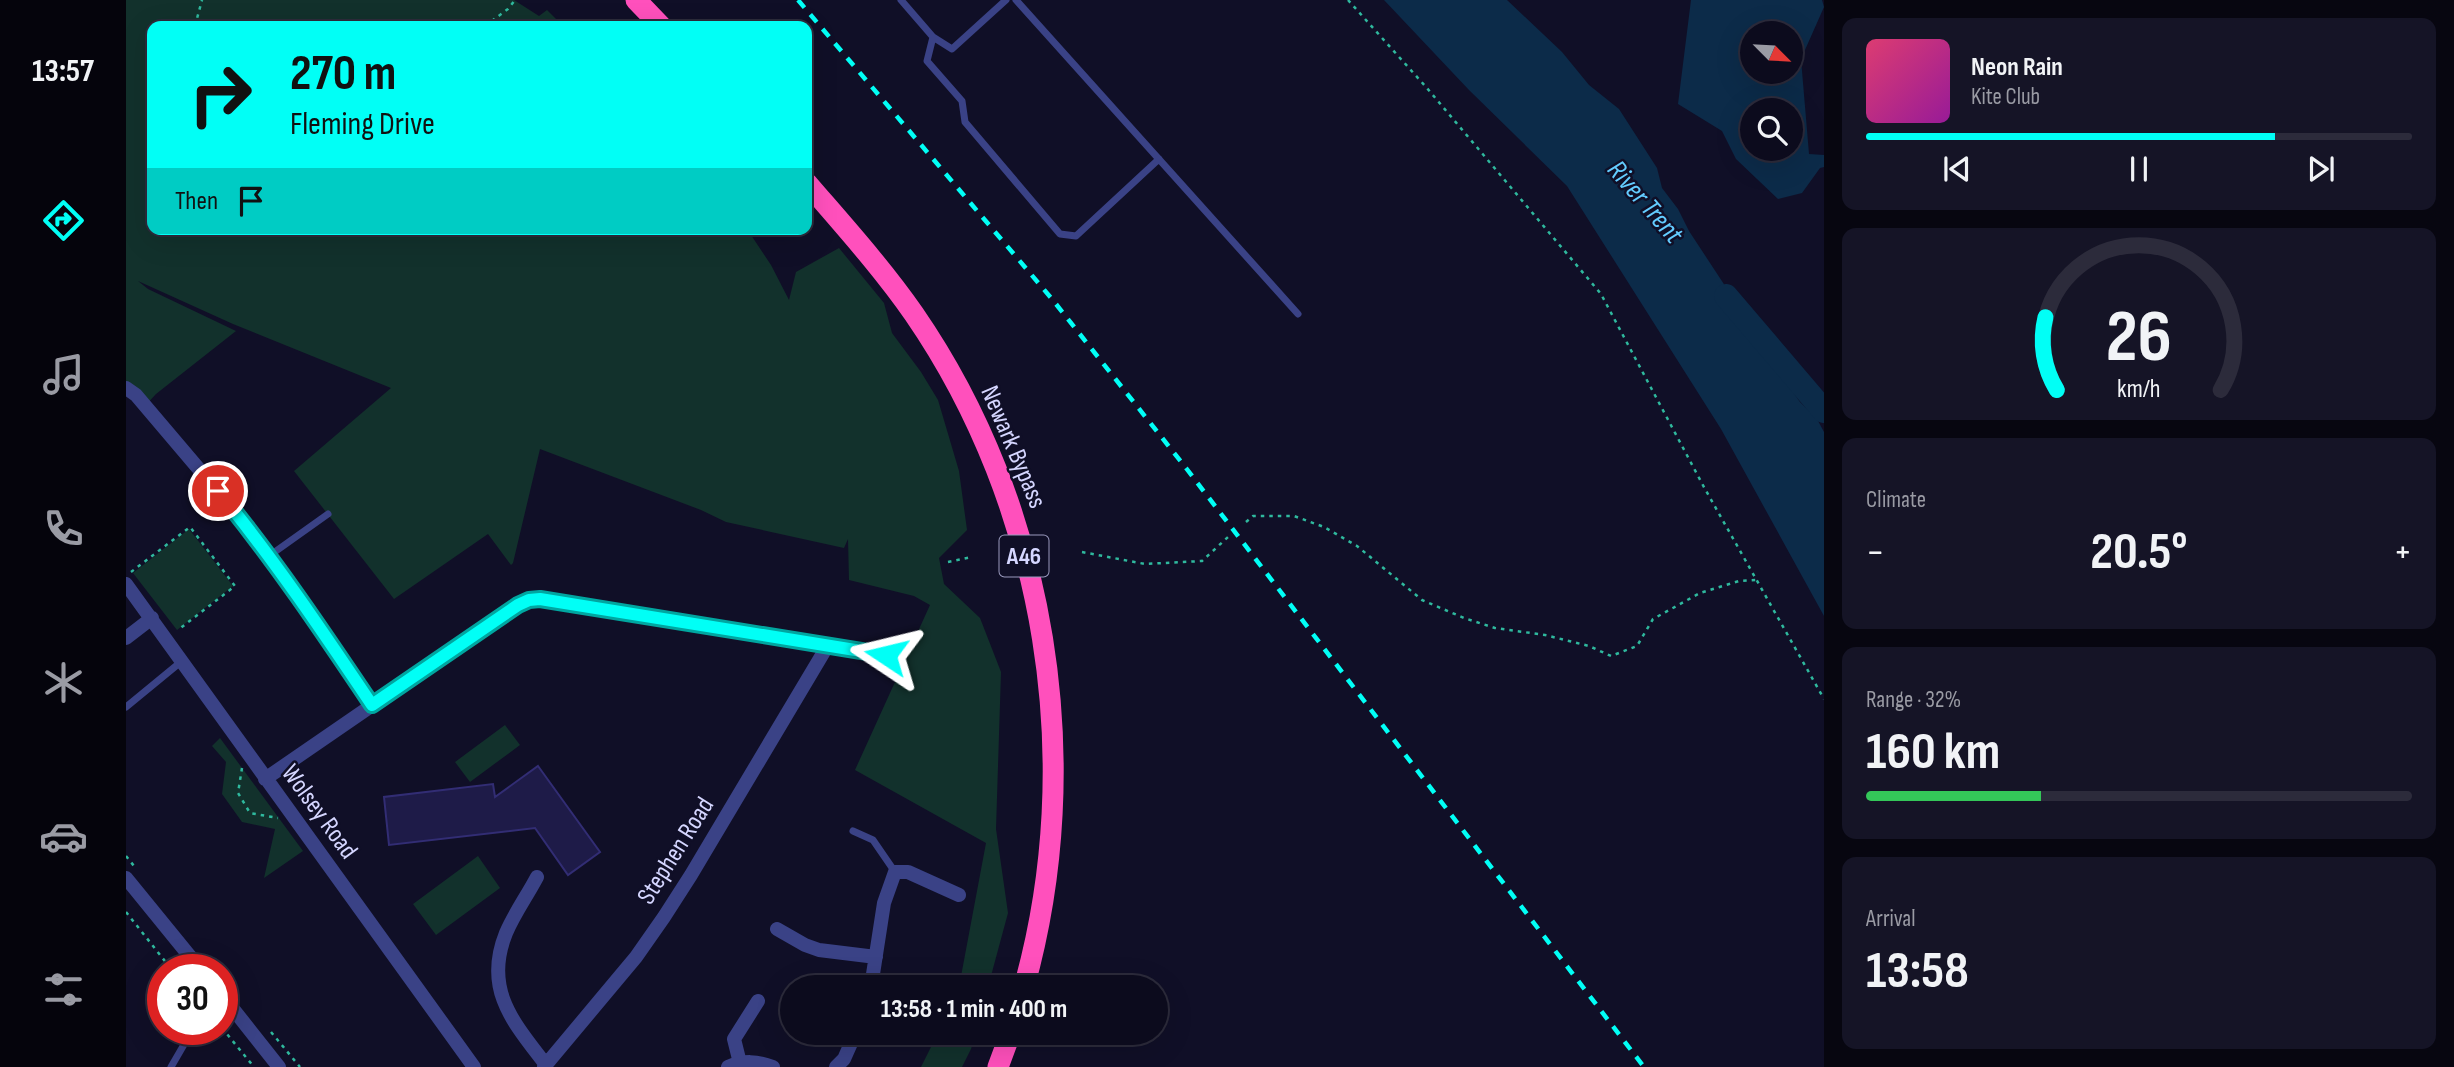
<!DOCTYPE html>
<meta charset="utf-8">
<style>
:root{--surface:#0c0b1d;--page:#151426;--text:#f1f3f6;--muted:#9a9ba4;--line:#2c2b3b;--accent:#01fff6}
body{margin:0;font-family:"Sofia Sans Condensed",sans-serif;background:var(--page);color:var(--text);height:100vh;display:flex;flex-direction:column;font-size:26px;white-space:nowrap}
*{box-sizing:border-box;margin:0}
p{font-size:23px;color:var(--muted)}
.icon{flex:none;width:38px;height:38px;fill:none;stroke:currentColor;stroke-width:2;stroke-linecap:round;stroke-linejoin:round}
.map{position:relative;flex:1;overflow:hidden}
.side{display:flex;flex-direction:column;gap:18px;padding:18px;background:#070610;width:630px}
.side>*{flex:none}
.banner{position:absolute;left:21px;top:21px;width:665px;height:214px;border-radius:14px;box-shadow:0 7px 28px #0002,0 0 0 2px var(--line);background:#01fff6;color:#111;overflow:hidden}
.needle{width:46px;rotate:114deg}
.controls{position:absolute;left:1614px;top:21px;display:grid;gap:14px}
.controls a{display:grid;place-items:center;width:63px;height:63px;border-radius:50%;background:var(--surface);box-shadow:0 7px 28px #0002,0 0 0 2px var(--line);font-size:35px}
.speed{position:absolute;left:21px;top:954px;display:flex;gap:14px;font-size:35px;font-weight:700;text-align:center}
.speed>*{display:grid;place-content:center;width:91px;height:91px;border-radius:50%;background:var(--surface);box-shadow:0 7px 28px #0002,0 0 0 2px var(--line);line-height:1}
.speed .limit{border:10px solid #d22;background:#fff;color:#111}
.pin{position:absolute;display:grid;place-items:center;width:60px;height:60px;color:#fff;margin:-30px;border:4px solid #fff;border-radius:50%;box-shadow:0 2px 7px #0007}
.me{position:absolute;width:77px;margin:-38px;rotate:280deg;stroke-linejoin:round;filter:drop-shadow(0 0 5px #0008)}
.turn{display:flex;align-items:center;gap:24px;height:147px;padding:0 28px;font-size:32px}
.turn .icon{width:91px;height:91px;stroke-width:2.5}
.turn b{display:block;font-size:49px;line-height:60px}
.then{display:flex;align-items:center;height:66px;padding:0 28px;background:#0003;gap:14px;font-size:26px}
.big{font-size:52px;font-weight:700;line-height:1.1}
.side .tile{flex:1;display:flex;flex-direction:column;justify-content:center;gap:10px;min-width:0;padding:0 24px;border-radius:14px;background:var(--page)}
.side .dial{align-items:center;gap:0}
.dial svg{height:182px;overflow:visible;fill:none;stroke:var(--line);stroke-width:7;stroke-linecap:round;text-anchor:middle}
.dial text{fill:var(--text);stroke:none}
.song{display:flex;align-items:center;gap:21px}
.cover{width:84px;height:84px;border-radius:10px;background:linear-gradient(135deg,hsl(340 70% 55%),hsl(300 70% 35%))}
.played{height:7px;border-radius:4px;background:linear-gradient(90deg,var(--accent) 75%,var(--line) 75%)}
.keys{display:flex;justify-content:space-around;direction:ltr}
.heat{display:flex;justify-content:space-between;align-items:center;font-size:38px;direction:ltr}
.charge{height:10px;border-radius:5px;background:linear-gradient(90deg,#34c759 32%,var(--line) 0)}
.trip{position:absolute;left:654px;top:975px;width:388px;height:70px;border-radius:35px;background:var(--surface);box-shadow:0 7px 28px #0002,0 0 0 2px var(--line);font-weight:700;line-height:70px;text-align:center}
main{display:flex;flex:1;min-height:0}
.menu{display:flex;flex-direction:column;width:126px;justify-content:space-around;align-items:center;background:#05040c;color:var(--muted)}
.menu .icon{width:49px;height:49px}
.menu .selected{color:var(--accent)}
.menu b{font-size:32px;color:var(--text)}
.map>svg:first-child{display:block}
.green{fill:#12312c}
.water{fill:#0c2b49;fill-rule:evenodd}
.lines{fill:none;stroke-linecap:round;stroke-linejoin:round}
.river{stroke:#0c2b49;stroke-width:24}
.building{fill:#1e1b48;stroke:#322d74;stroke-width:2}
.path{stroke:#2fb99e;stroke-width:2.5;stroke-dasharray:3.5 5;stroke-linecap:butt}
.lane{stroke:#3a4286;stroke-width:7}
.street{stroke:#3a4286;stroke-width:14}
.highway{stroke:#ff50bc;stroke-width:21}
.rail{stroke:#01fff6;stroke-width:4.5;stroke-dasharray:10 9;stroke-linecap:butt}
.route-casing{stroke:#01a6a0;stroke-width:18}
.route{stroke:#01fff6;stroke-width:12}
.labels{text-anchor:middle;dominant-baseline:central;stroke-width:5;stroke-linejoin:round;paint-order:stroke}
.shield{fill:#100f27;stroke:#9a9abe;stroke-width:2}
.shield-label{font-size:24px;font-weight:bold;fill:#d5d6ff}
.street-label{font-size:26px;fill:#d5d6ff;stroke:#100f27}
.water-label{font-size:28px;font-style:italic;fill:#63ccff;stroke:#100f27}
</style>
<main>
<nav class="menu">
<b>13:57</b>
<svg class="icon selected" aria-label="directions" viewBox="0 0 24 24"><path d="M12 3l9 9-9 9-9-9zM9 14v-3h6M13 9l2 2-2 2"/></svg>
<svg class="icon" aria-label="music" viewBox="0 0 24 24"><path d="M9 18V5l10-2v13"/><circle cx="6" cy="18" r="3"/><circle cx="16" cy="16" r="3"/></svg>
<svg class="icon" aria-label="phone" viewBox="0 0 24 24"><path d="M5 4h4l2 5-3 2q2 4 5 5l2-3 5 2v4C11 20 4 13 5 4z"/></svg>
<svg class="icon" aria-label="climate" viewBox="0 0 24 24"><path d="M12 3v18M4 7l16 10M4 17L20 7"/></svg>
<svg class="icon" aria-label="car" viewBox="0 0 24 24"><path d="M5 17H2v-5l4-1 3-4h7l3 4 3 1v5h-3M9 17h6M6 11h13"/><circle cx="7" cy="17" r="2"/><circle cx="17" cy="17" r="2"/></svg>
<svg class="icon" aria-label="filters" viewBox="0 0 24 24"><path d="M4 7h16M4 17h16"/><circle cx="9" cy="7" r="2"/><circle cx="15" cy="17" r="2"/></svg>
</nav>
<div class="map">
<svg width="1698" height="1067" viewBox="0 0 1698 1067">
<rect width="100%" height="100%" fill="#100f27"/>
<path class="green" d="M0,0H388L413,16L421,10L437,26H26V229H621L645,265L663,300L670,272L713,248L758,303L766,333L795,372L812,400L833,471L841,530L813,558L818,584L854,618L875,672L870,829L882,913L862,987H833L860,843L729,770L804,605L788,596L723,580L722,539L718,548L600,522L575,510L414,449L387,563L385,565L362,534L268,599L168,471L265,388L107,324L12,281L22,289L110,331L30,394L19,406L0,388Z
M63,529L107,586L51,630L7,573Z
M379,725L394,745L344,782L329,762Z
M94,738L177,851L138,878L149,829L116,822L96,794L100,762L86,746Z
M352,856L374,888L310,935L287,904Z
M812,1033H850L845,1049L836,1067H795Z"/>
<path class="water" d="M1258,0H1381L1436,52L1463,85L1493,109L1531,168L1536,188L1552,209L1563,231L1609,301L1638,351L1674,402L1691,419L1698,432V616L1595,429L1441,186L1343,90Z
M1565,0H1696L1698,7L1675,59L1683,154L1698,155V167L1694,168L1676,193L1652,199L1610,159L1596,131L1552,104ZM1626,33H1664V72H1626ZM1626,110H1664V149H1626Z"/>
<g class="lines">
<path class="river" d="M1600,296L1698,411"/>
</g>
<path class="building" d="M412,766L474,852L442,875L409,828L263,845L258,797L367,784L369,797Z"/>
<g class="lines">
<path class="path" d="M1222,0L1300,87L1475,294L1579,489L1698,699
M69,26L76,0
M359,26L382,9L389,0
M1120,522L1127,516H1168L1198,527L1231,546L1296,600L1338,618L1369,628L1419,635L1463,646L1485,656L1511,646L1527,619L1574,593L1613,581L1630,580
M956,552L1019,564L1076,561L1102,537
M822,562L846,557
M5,572L64,527L109,586L52,630
M116,768L112,793L124,813L152,818
M0,856L8,866
M0,912L46,970
M96,975L102,982
M96,1028L128,1067
M145,1032L174,1067"/>
<path class="lane" d="M775,0L807,37L801,61L836,101L839,122L934,234L950,236L1033,159
M890,0L1172,314
M807,37L826,49L880,0
M143,556L202,514
M0,707L56,661
M727,831L747,840L769,872
M45,1067L67,1029"/>
<path class="street" d="M0,388L10,395L128,534L192,623L246,705
M0,584L348,1067
M0,638L26,618
M139,779L392,605L403,600H427L760,655
M411,877C401,896 388,914 380,933C357,990 388,1023 420,1065
M0,878L75,970
M651,929L679,945L693,950L750,957
M745,987L758,903L769,872H782L833,895
M96,995L153,1067
M614,1063L608,1039L632,1001
M418,1067L510,957L538,917L565,875L702,645
M602,1067C618,1060 631,1061 647,1067
M710,1067L718,1059L730,1032"/>
<path class="highway" d="M510,0L535,26
M681,183C718,226 756,268 788,314C921,507 961,762 898,987
M872,1067L885,1032"/>
<path class="rail" d="M672,0L926,299L1060,468L1518,1067"/>
</g>
<g class="lines">
<g class="route-casing">
<path id="route" d="M92,491C148,559 197,632 246,705L392,605L403,600L414,599L760,655"/>
</g>
<use href="#route" class="route"/>
</g>
<g class="labels">
<rect class="shield" x="873.5" y="535.5" width="49" height="41" rx="5"/>
<g class="shield-label">
<text x="898" y="556">A46</text>
</g>
<g class="street-label">
<text transform="translate(887 447) rotate(67)">Newark Bypass</text>
<text transform="translate(193 812) rotate(54)">Wolsey Road</text>
<text transform="translate(550 851) rotate(-58)">Stephen Road</text>
</g>
<g class="water-label">
<text transform="translate(1519 202) rotate(49)">River Trent</text>
</g>
</g>
</svg>
<div class="controls">
<a><svg class="needle" viewBox="-14 -14 28 28"><path d="M0-13l5 13h-10z" fill="#e53935"/><path d="M0 13l5-13h-10z" fill="#9a9ba4"/></svg></a>
<a><svg class="icon" aria-label="search" viewBox="0 0 24 24"><circle cx="10" cy="10" r="6"/><path d="M15 15l6 6"/></svg></a>
</div>
<div class="speed"><div class="limit">30</div></div>
<div class="pin" style="left:92px;top:491px;background:#d93025"><svg class="icon" aria-label="arrive" viewBox="0 0 24 24"><path d="M6 21V4h12l-3 4 3 4H6"/></svg></div>
<svg class="me" style="left:760px;top:655px" viewBox="-20 -20 40 40"><path d="M0-17L14 15 0 8-14 15z" fill="#01fff6" stroke="#fff" stroke-width="4"/></svg>
<div class="trip">13:58 · 1 min · 400 m</div>
<div class="banner">
<div class="turn"><svg class="icon" aria-label="right" viewBox="0 0 24 24"><path d="M7 20v-9h11M14 6l5 5-5 5"/></svg><div><b>270 m</b>Fleming Drive</div></div>
<div class="then">Then<svg class="icon" aria-label="arrive" viewBox="0 0 24 24"><path d="M6 21V4h12l-3 4 3 4H6"/></svg></div>
</div>
</div>
<section class="side">
<div class="tile">
<div class="song"><i class="cover"></i><div><b>Neon Rain</b><p>Kite Club</p></div></div>
<div class="played"></div>
<div class="keys"><svg class="icon" aria-label="previous" viewBox="0 0 24 24"><path d="M18 5L8 12l10 7zM5 5v14"/></svg><svg class="icon" aria-label="pause" viewBox="0 0 24 24"><path d="M8 5v14M16 5v14"/></svg><svg class="icon" aria-label="next" viewBox="0 0 24 24"><path d="M6 5l10 7-10 7zM19 5v14"/></svg></div>
</div>
<div class="tile dial"><svg viewBox="0 0 100 80">
<path d="M14 69A42 42 0 1 1 86 69"/>
<path d="M14 69A42 42 0 0 1 9 37" stroke="#01fff6"/>
<text x="50" y="56" font-size="32" font-weight="700">26</text>
<text x="50" y="72" font-size="11">km/h</text>
</svg></div>
<div class="tile"><p>Climate</p>
<div class="heat"><a>−</a><b class="big">20.5°</b><a>+</a></div>
</div>
<div class="tile"><p>Range · 32%</p><b class="big">160 km</b><div class="charge"></div></div>
<div class="tile"><p>Arrival</p><b class="big">13:58</b></div>
</section>
</main>
